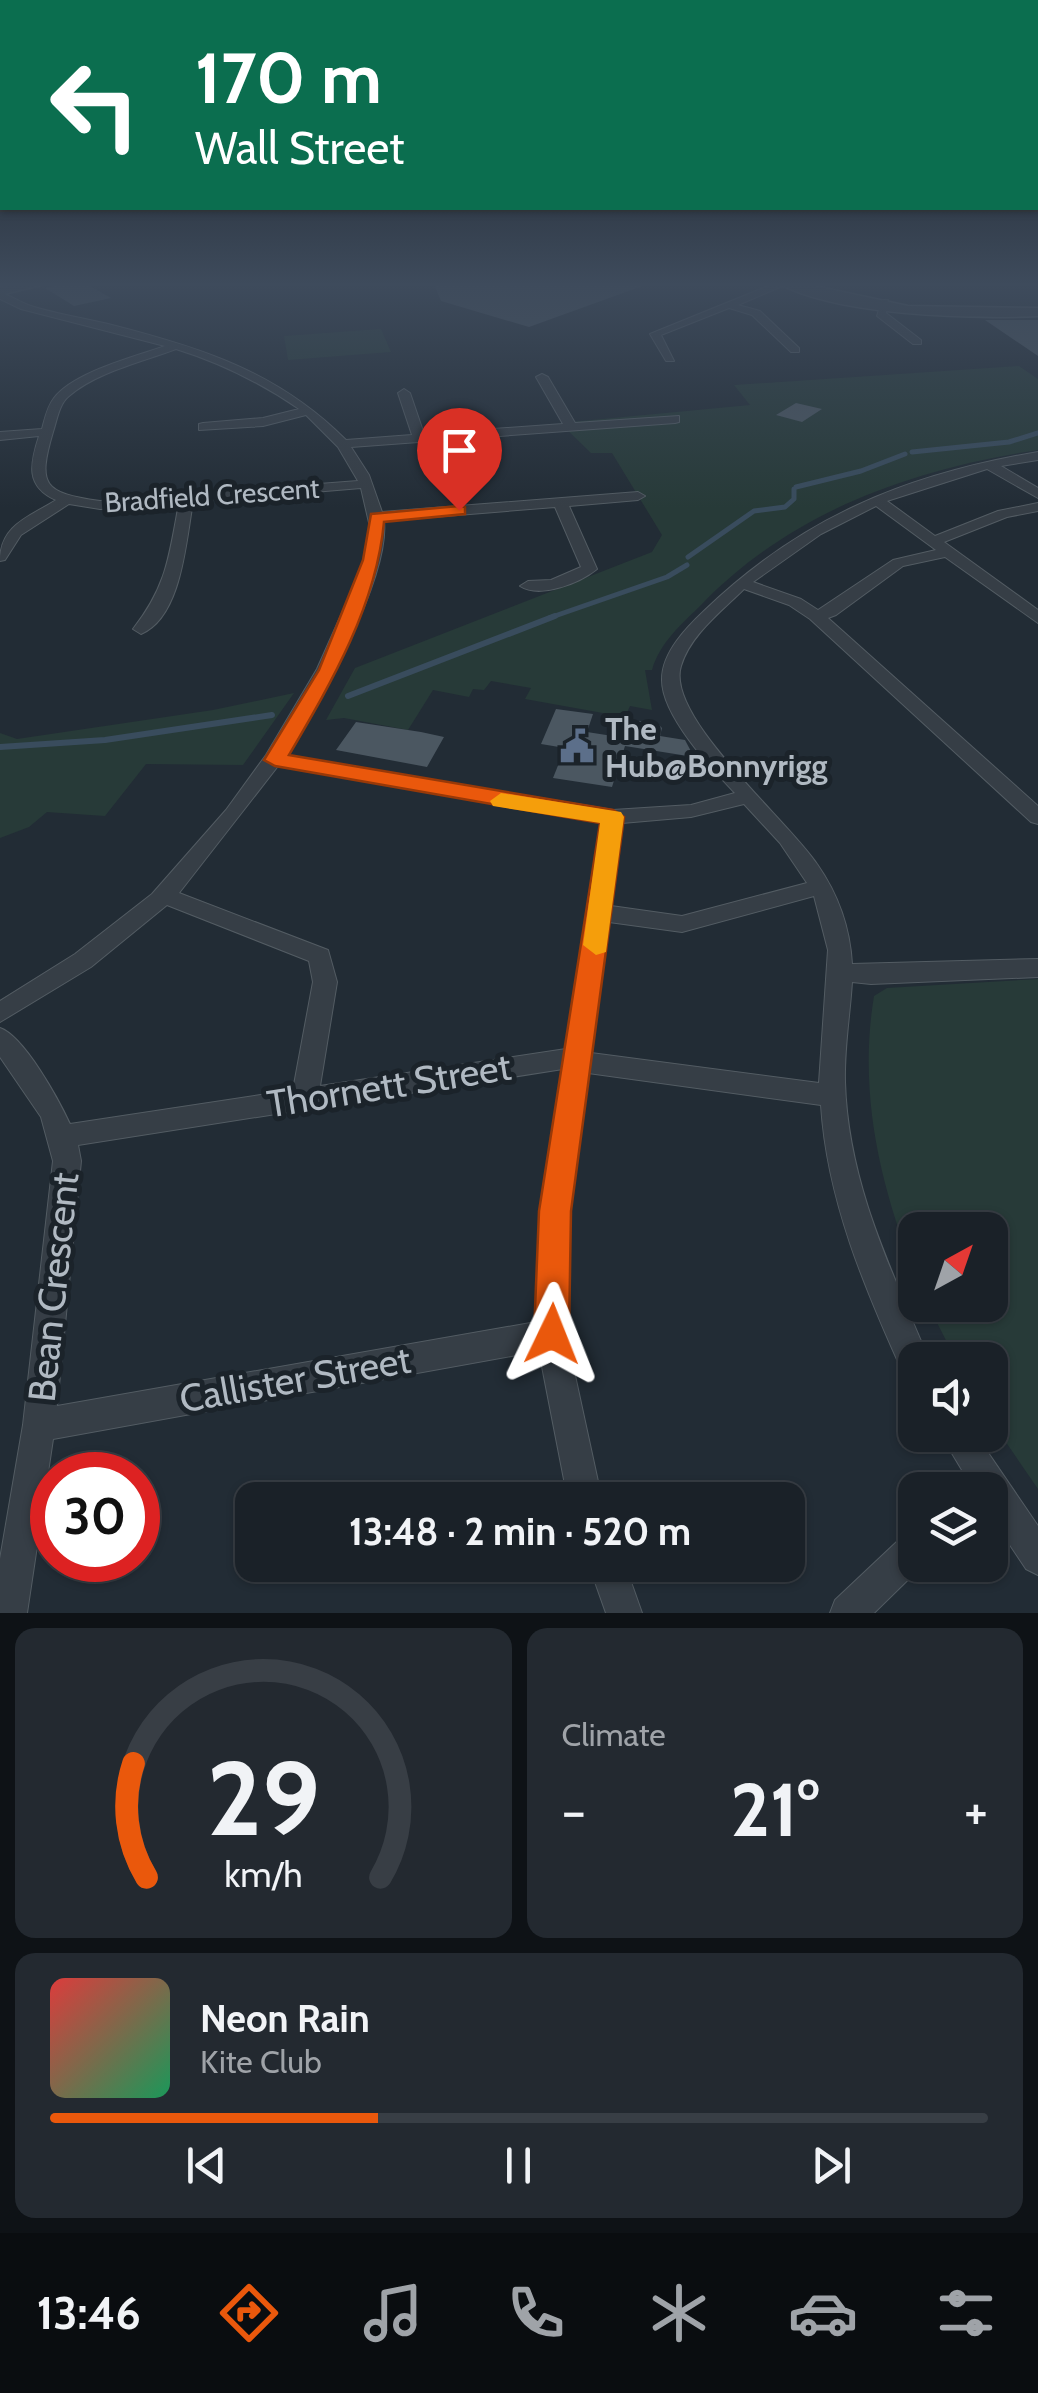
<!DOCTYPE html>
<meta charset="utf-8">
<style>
:root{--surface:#1a2128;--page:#232930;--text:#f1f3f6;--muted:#9fa3a8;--line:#383e45;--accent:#ea580c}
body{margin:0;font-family:Cabin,sans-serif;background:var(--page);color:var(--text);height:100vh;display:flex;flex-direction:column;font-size:38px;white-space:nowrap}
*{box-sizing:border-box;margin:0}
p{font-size:32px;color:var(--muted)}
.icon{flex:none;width:55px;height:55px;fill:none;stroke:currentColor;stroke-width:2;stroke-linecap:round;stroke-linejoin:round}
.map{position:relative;height:1613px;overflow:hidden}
.side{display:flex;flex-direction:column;gap:15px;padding:15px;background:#0e1216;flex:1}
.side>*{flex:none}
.hud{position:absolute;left:0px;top:0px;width:1040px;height:210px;box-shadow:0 2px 8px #0004,0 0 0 2px var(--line);background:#0b6e4f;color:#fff;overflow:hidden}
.needle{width:65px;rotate:40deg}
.controls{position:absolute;left:898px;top:1212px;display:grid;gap:20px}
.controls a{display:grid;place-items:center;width:110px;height:110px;border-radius:20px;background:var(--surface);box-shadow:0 2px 8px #0004,0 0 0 2px var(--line);font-size:50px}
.speed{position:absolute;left:30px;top:1452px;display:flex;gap:20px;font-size:50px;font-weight:700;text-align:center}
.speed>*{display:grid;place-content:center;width:130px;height:130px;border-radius:50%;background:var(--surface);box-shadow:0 2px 8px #0004,0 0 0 2px var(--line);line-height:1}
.speed .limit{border:15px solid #d22;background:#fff;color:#111}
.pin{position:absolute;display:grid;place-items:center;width:85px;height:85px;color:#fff;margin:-102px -42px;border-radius:50% 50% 50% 0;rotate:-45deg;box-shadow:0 0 10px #0007}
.pin .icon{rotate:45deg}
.me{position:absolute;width:110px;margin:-55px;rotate:2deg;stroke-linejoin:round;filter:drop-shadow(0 0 8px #0008)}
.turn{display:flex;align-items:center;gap:35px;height:210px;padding:0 30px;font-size:45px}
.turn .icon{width:130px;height:130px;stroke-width:2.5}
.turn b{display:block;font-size:70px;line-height:85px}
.big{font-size:75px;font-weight:700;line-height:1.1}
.side .tile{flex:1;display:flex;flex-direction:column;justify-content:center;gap:15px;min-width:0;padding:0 35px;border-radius:20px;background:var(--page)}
.side .dial{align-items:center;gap:0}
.dial svg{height:260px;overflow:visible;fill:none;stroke:var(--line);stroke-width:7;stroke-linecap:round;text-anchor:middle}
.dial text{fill:var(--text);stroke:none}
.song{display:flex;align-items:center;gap:30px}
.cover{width:120px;height:120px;border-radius:15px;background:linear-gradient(135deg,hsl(0 70% 55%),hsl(150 70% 35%))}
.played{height:10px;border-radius:5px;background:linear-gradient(90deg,var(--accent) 35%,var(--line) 35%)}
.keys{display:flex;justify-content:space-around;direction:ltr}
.heat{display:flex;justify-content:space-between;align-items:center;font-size:55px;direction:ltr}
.side .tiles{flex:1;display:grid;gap:15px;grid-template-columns:1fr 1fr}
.tile:last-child{grid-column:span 2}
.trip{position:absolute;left:235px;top:1482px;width:570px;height:100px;border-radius:20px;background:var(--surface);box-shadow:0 2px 8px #0004,0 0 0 2px var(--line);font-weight:700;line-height:100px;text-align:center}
.tab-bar{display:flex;height:160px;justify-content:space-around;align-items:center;background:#0a0d10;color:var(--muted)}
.tab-bar .icon{width:70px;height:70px}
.tab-bar .selected{color:var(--accent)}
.tab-bar b{font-size:45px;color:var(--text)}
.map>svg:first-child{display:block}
.green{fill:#273a38}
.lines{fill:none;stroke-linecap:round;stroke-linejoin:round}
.stream-far1{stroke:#394c5d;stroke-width:5}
.stream{stroke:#394c5d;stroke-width:6}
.building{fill:#4b5761}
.minor-casing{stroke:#535c63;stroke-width:2}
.tertiary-casing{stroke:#535c63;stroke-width:3}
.minor{fill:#363e46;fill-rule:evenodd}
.tertiary{fill:#363e46;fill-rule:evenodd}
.route{fill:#ea580c;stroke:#983908;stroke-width:2.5}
.slow{fill:#f59e0b}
.labels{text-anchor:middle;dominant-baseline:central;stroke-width:10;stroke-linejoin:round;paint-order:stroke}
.far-street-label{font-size:28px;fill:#b0b9c2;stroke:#1b232a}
.poi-label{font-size:32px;font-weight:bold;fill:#b0b9c2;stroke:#1b232a;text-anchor:start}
.near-street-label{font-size:38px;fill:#b0b9c2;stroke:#1b232a}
</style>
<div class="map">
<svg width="1038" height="1613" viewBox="0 0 1038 1613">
<rect width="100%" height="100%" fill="#222c35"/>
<path class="green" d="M381,329L391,352L288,360L284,336Z
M1019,366L1038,379V450C913,469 792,511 702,604C682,624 660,642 652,670H645L652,710L630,706L625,717L525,699L531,688L491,681L484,690L473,689L469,697L433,690L408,730L344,718L326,720L355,668L652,552L662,535L612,453H591L560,423L750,405L734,385Z
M294,693L243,765L146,764L105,816L47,812L29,827L0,838V733L17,739L213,710Z
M1038,979V1489L990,1419V1360H956L928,1305H990V1230H915V1274C880,1185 858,1093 874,996L887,988Z"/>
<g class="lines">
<path class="stream-far1" d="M912,452L1009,442L1038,433
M796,487L861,471L905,454
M688,557L754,511L785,507L794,499V489
M549,618L667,577L687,565"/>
<path class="stream" d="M348,696L555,616
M0,747L105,740L272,715"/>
</g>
<path class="building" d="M72,282H83L111,298L74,306L45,288Z
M433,282H647L648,284L529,327L441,301Z
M985,320H1038V356Z
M796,403L822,409L802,422L776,415Z
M556,709L593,714L587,732L619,737L625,719L658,724L662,728L660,736L685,740L694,757L625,746L612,787L553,778L565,748L541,744Z
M356,722L421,732L444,737L427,767L336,750Z"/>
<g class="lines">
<g class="minor-casing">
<path id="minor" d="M778,282H792L738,305L760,311L799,348V352H791L752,315L729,308L661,335L674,361H666L650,334Z
M0,292C10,296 19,301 28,305C55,314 84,318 112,325C202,348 278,372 346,440L412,435L398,393L404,389L410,393L424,434L563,424L536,377L542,374L548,377L575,423L679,416V422L675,423L351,447L369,475L382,512L638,492L645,496L638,500L569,506L597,569C580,583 540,599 520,586L528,581L551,580L581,567L555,507L384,521C390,579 317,705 285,756L613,810L691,805L735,793C711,768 661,715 662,679C662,652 687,627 705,610C802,517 907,474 1038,452V460L1001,466L1038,488V498L987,469L887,501L935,536L998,511L1038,503V511L1007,517L944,542L1038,610V623L945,557L903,566L836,615L828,618L1038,806V824L1031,822L810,619L789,605L744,589C722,611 690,635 681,666C665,717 788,820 817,864C838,894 850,927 852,964L1038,959V977L871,984L852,982C850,1015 844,1048 845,1082C848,1183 891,1269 929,1360H915V1380L904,1375C865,1289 827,1200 821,1105L588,1073L569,1211L566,1334L602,1500H568L539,1351L53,1439L27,1613H0V1559L23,1425L53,1161L41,1117L0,1057V1028C24,1036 59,1100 70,1124L293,1090L313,982L309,961L167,905L91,967L0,1022V1001L75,954L152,894L226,810L266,755L317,669L364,564L370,527L361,488L193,502C186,540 182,617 141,634L133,629C167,586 169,556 179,503L100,509L69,504L21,535L5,560L0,561C0,525 29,517 56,500C25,486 30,464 39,436L0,440V432L42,429C45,418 47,407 54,398C74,372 134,357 165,346L21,309L0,299ZM176,349C221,363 261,383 299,409L263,418L203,423L199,424V430L263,426L306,415L338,447L358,481L100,501C44,493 37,486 53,432C57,420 59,404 69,396C97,372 142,362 176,349ZM876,506L936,550L893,560L818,610L801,599L753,582L821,534ZM278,766L602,822L566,1049L320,1086L337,982L328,950L179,893ZM744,804L780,843L807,883L682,916L611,906L622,823L691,817ZM814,896L828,950L819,1083L591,1053L609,922L682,932ZM563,1069L541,1211L536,1322L57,1406L81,1161L78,1145Z
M882,300H888L886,313L921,340V344H913L877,316Z
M941,1435H976L1038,1526V1575L1026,1569L990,1515V1490H974Z
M915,1531V1565H923L874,1613H830L835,1600L903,1536Z
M589,1565H625L642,1613H606Z"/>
</g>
<g class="tertiary-casing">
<path id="tertiary" d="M27,282H53L0,295V287Z
M776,282H796L908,306L1038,308V316C970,319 835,316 776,282Z"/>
</g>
<use href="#minor" class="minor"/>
<use href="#tertiary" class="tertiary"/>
</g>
<linearGradient id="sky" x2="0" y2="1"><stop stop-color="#13181d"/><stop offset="0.56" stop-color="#3e4b5c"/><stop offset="1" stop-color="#3e4b5c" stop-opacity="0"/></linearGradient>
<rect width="1038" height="508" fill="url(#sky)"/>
<path class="route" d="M459,506L465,507V514L384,522C376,607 331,683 289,755L613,810L624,817L571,1211L569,1334L564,1346L552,1351L539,1346L534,1334L539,1211L600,823L275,766L264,760L319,670L363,560L371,514Z"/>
<path class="slow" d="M501,793L621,812L624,817L606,952L596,955L583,945L600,823L493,806L490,801Z"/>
<defs>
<g id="civic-bare" transform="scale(2.7)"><path d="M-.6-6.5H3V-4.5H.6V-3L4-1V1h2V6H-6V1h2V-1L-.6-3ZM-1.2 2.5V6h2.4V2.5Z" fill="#5c6f8a" stroke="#1b232a" stroke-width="2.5" paint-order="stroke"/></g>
</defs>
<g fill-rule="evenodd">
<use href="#civic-bare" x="577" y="746"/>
</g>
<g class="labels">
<g class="far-street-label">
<text transform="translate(212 495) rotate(-4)">Bradfield Crescent</text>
</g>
<g class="poi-label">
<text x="605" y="728">The<tspan x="605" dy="37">Hub@Bonnyrigg</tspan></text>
</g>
<g class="near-street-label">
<text transform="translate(389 1085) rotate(-9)">Thornett Street</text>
<text transform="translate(53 1287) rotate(-84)">Bean Crescent</text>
<text transform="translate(295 1379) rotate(-10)">Callister Street</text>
</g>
</g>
</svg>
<div class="controls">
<a><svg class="needle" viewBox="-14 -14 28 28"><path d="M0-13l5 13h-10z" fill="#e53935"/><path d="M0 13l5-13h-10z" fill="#9fa3a8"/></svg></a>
<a><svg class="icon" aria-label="sound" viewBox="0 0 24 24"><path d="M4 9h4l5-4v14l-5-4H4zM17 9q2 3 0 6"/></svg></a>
<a><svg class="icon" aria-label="layers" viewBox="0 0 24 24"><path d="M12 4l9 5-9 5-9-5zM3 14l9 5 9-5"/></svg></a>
</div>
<div class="speed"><div class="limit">30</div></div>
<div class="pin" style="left:459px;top:510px;background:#d93025"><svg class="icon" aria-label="arrive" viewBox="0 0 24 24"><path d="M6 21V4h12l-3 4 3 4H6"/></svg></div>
<svg class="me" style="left:552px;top:1334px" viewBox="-20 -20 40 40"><path d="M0-17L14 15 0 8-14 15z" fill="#ea580c" stroke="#fff" stroke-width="4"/></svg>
<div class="trip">13:48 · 2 min · 520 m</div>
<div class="hud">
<div class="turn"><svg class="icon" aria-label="left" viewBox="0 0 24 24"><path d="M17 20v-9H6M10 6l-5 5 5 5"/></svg><div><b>170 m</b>Wall Street</div></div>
</div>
</div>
<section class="side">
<div class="tiles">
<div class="tile dial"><svg viewBox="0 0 100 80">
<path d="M14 69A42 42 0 1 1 86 69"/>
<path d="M14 69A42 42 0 0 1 10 34" stroke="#ea580c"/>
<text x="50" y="56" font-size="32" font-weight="700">29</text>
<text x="50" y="72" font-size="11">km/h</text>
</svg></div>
<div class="tile"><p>Climate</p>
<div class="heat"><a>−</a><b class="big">21°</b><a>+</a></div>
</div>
<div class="tile">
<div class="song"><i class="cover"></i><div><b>Neon Rain</b><p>Kite Club</p></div></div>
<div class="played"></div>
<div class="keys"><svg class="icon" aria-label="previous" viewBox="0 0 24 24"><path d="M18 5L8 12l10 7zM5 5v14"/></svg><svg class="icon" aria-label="pause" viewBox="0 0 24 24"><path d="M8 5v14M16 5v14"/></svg><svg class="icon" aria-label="next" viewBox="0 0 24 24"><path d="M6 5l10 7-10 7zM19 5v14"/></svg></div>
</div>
</div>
</section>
<nav class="tab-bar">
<b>13:46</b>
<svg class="icon selected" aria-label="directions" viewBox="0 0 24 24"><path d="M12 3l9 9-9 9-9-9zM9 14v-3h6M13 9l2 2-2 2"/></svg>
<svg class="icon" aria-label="music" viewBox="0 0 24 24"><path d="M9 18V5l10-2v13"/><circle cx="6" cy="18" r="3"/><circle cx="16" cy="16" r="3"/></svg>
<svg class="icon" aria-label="phone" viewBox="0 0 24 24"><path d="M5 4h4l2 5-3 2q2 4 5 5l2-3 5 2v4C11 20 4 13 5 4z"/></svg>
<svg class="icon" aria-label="climate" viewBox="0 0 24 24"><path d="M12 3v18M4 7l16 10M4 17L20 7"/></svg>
<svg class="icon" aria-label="car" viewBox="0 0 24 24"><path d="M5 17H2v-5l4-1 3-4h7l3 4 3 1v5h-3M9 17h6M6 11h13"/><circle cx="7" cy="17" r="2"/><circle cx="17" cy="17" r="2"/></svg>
<svg class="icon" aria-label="filters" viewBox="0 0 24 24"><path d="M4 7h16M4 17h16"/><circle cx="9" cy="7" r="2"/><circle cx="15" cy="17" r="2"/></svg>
</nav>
